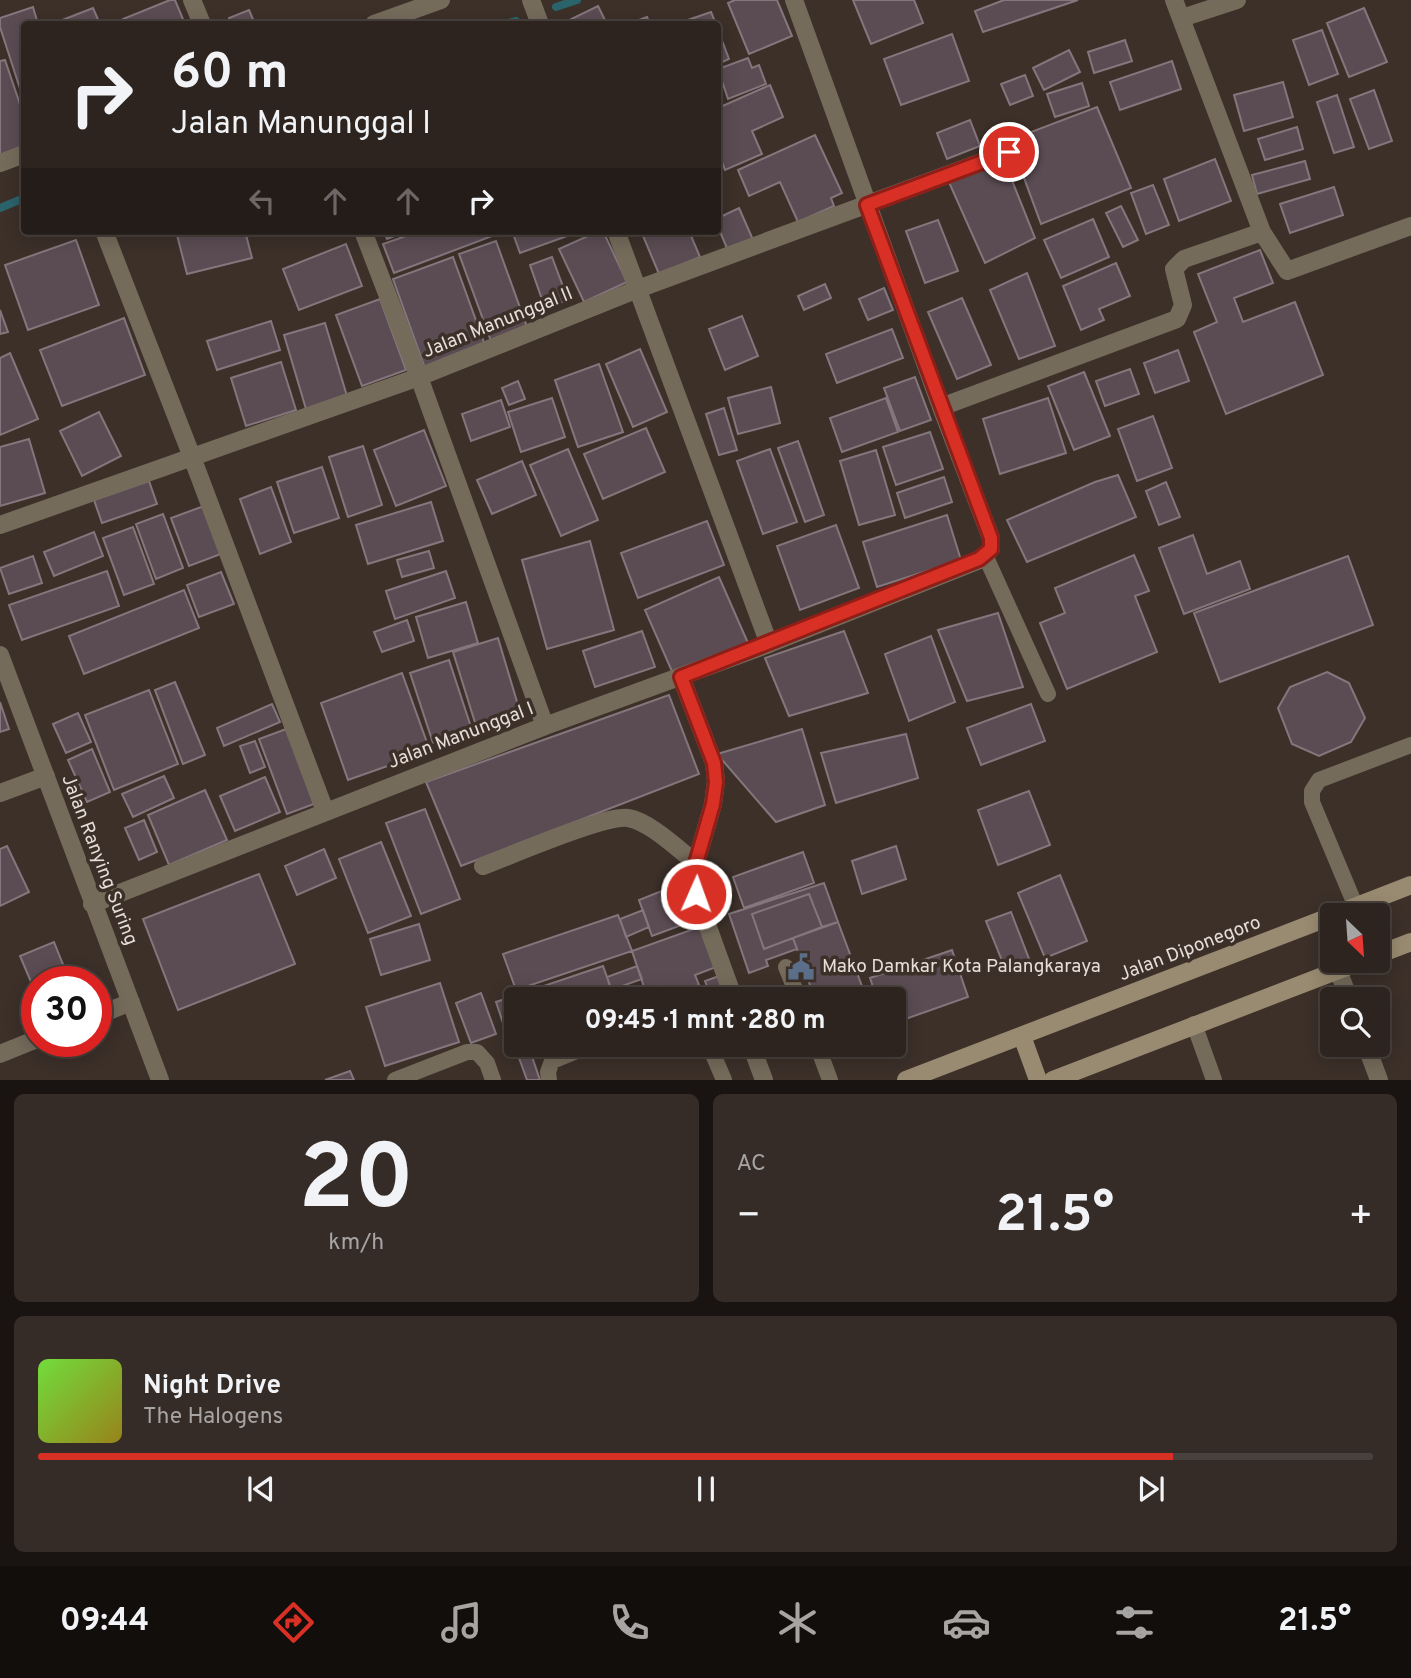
<!DOCTYPE html>
<html lang="id">
<meta charset="utf-8">
<style>
:root{--surface:#2d241f;--page:#352c28;--text:#f1f3f6;--muted:#a7a4a4;--line:#48413d;--accent:#d93025}
body{margin:0;font-family:Overpass,sans-serif;background:var(--page);color:var(--text);height:100vh;display:flex;flex-direction:column;font-size:26px;white-space:nowrap}
*{box-sizing:border-box;margin:0}
p{font-size:23px;color:var(--muted)}
.icon{flex:none;width:38px;height:38px;fill:none;stroke:currentColor;stroke-width:2;stroke-linecap:round;stroke-linejoin:round}
.map{position:relative;height:1080px;overflow:hidden}
.sheet{display:flex;flex-direction:column;gap:14px;padding:14px;background:#191411;flex:1}
.sheet>*{flex:none}
.banner{position:absolute;left:21px;top:21px;width:700px;height:214px;border-radius:7px;box-shadow:0 4px 18px #0003,0 0 0 2px var(--line);background:#2d241f;color:var(--text);overflow:hidden}
.needle{width:46px;rotate:155deg}
.controls{position:absolute;left:1320px;top:903px;display:grid;gap:14px}
.controls a{display:grid;place-items:center;width:70px;height:70px;border-radius:7px;background:var(--surface);box-shadow:0 4px 18px #0003,0 0 0 2px var(--line);font-size:35px}
.speed{position:absolute;left:21px;top:966px;display:flex;gap:14px;font-size:35px;font-weight:700;text-align:center}
.speed>*{display:grid;place-content:center;width:91px;height:91px;border-radius:50%;background:var(--surface);box-shadow:0 4px 18px #0003,0 0 0 2px var(--line);line-height:1}
.speed .limit{border:10px solid #d22;background:#fff;color:#111}
.pin{position:absolute;display:grid;place-items:center;width:60px;height:60px;color:#fff;margin:-30px;border:4px solid #fff;border-radius:50%;box-shadow:0 2px 7px #0007}
.me{position:absolute;width:77px;margin:-38px;rotate:2deg;stroke-linejoin:round;filter:drop-shadow(0 0 5px #0008)}
.turn{display:flex;align-items:center;gap:24px;height:147px;padding:0 35px;font-size:32px}
.turn .icon{width:91px;height:91px;stroke-width:2.5}
.turn b{display:block;font-size:49px;line-height:60px}
.lanes{display:flex;align-items:center;height:66px;padding:0 35px;background:#0003;justify-content:center;gap:35px;direction:ltr}
.lanes .off{opacity:.35}
.big{font-size:52px;font-weight:700;line-height:1.1}
.sheet .card{flex:1;display:flex;flex-direction:column;justify-content:center;gap:10px;min-width:0;padding:0 24px;border-radius:10px;background:var(--page)}
.sheet .dial{align-items:center;gap:0}
.dial b{font-size:91px;line-height:1}
.song{display:flex;align-items:center;gap:21px}
.cover{width:84px;height:84px;border-radius:10px;background:linear-gradient(135deg,hsl(100 70% 55%),hsl(50 70% 35%))}
.played{height:7px;border-radius:4px;background:linear-gradient(90deg,var(--accent) 85%,var(--line) 85%)}
.keys{display:flex;justify-content:space-around;direction:ltr}
.heat{display:flex;justify-content:space-between;align-items:center;font-size:38px;direction:ltr}
.sheet .tiles{flex:1;display:grid;gap:14px;grid-template-columns:1fr 1fr}
.card:last-child{grid-column:span 2}
.trip{position:absolute;left:504px;top:987px;width:402px;height:70px;border-radius:7px;background:var(--surface);box-shadow:0 4px 18px #0003,0 0 0 2px var(--line);font-weight:700;line-height:70px;text-align:center}
.tabs{display:flex;height:112px;justify-content:space-around;align-items:center;background:#120e0c;color:var(--muted)}
.tabs .icon{width:49px;height:49px}
.tabs .selected{color:var(--accent)}
.tabs b{font-size:32px;color:var(--text)}
.map>svg:first-child{display:block}
.lines{fill:none;stroke-linecap:round;stroke-linejoin:round}
.stream{stroke:#2a646a;stroke-width:8}
.building{fill:#5b4c53;stroke:#85767d;stroke-width:2}
.lane{stroke:#756b5b;stroke-width:16}
.street{stroke:#756b5b;stroke-width:18}
.secondary{stroke:#998b71;stroke-width:18}
.route-casing{stroke:#8d1f18;stroke-width:18}
.route{stroke:#d93025;stroke-width:12}
.labels{text-anchor:middle;dominant-baseline:central;stroke-width:7;stroke-linejoin:round;paint-order:stroke}
.street-label{font-size:19px;fill:#e6ded9;stroke:#3c3029}
.poi-label{font-size:19px;fill:#e6ded9;stroke:#3c3029;text-anchor:start}
</style>
<div class="map">
<svg width="1411" height="1080" viewBox="0 0 1411 1080">
<rect width="100%" height="100%" fill="#3c3029"/>
<g class="lines">
<path class="stream" d="M556,7L577,0
M504,24L516,21
M0,208L24,198"/>
</g>
<path class="building" d="M170,0H175L185,24H125L123,19Z
M735,0H777L792,36L749,54L728,3Z
M853,0H914L923,23L871,44Z
M1004,0H1078L983,32L975,11Z
M598,6L607,24H564L563,23Z
M33,7L38,24H24L23,98L0,27V18Z
M93,8L100,24H52Z
M1364,8L1387,62L1349,77L1327,23Z
M249,10L255,24H231L229,18Z
M711,12L716,24H676Z
M647,17L650,24H628Z
M718,30L729,59L718,64Z
M1322,30L1338,74L1309,85L1293,40Z
M952,34L969,81L901,105L884,59Z
M1125,40L1132,61L1094,73L1088,52Z
M1069,50L1080,72L1044,90L1033,68Z
M748,58L752,68L759,65L766,84L728,99L718,69Z
M5,60L24,116V147L0,155V61Z
M1172,61L1181,89L1120,110L1110,82Z
M1025,75L1033,96L1010,105L1001,84Z
M1283,82L1293,117L1244,131L1234,95Z
M1082,83L1089,106L1055,117L1047,94Z
M770,85L783,117L752,131L762,154L725,170L718,151V108Z
M1374,90L1392,141L1369,149L1350,99Z
M1337,95L1354,147L1334,153L1317,102Z
M1097,107L1131,188L1041,224L1010,140Z
M970,120L980,146L947,159L937,133Z
M1297,127L1303,149L1265,160L1258,139Z
M815,135L842,193L831,198L834,206L798,222L780,182L749,196L738,170Z
M1003,158L1035,238L985,263L948,180Z
M1215,159L1231,201L1179,221L1164,179Z
M1305,161L1310,179L1257,194L1252,175Z
M1153,185L1169,225L1146,234L1131,193Z
M1334,187L1343,215L1290,233L1280,204Z
M1121,206L1138,240L1123,247L1106,213Z
M739,208L754,242L729,253L718,227V218Z
M1093,219L1109,257L1061,278L1044,240Z
M938,220L958,271L925,283L906,231Z
M176,231H245L252,258L187,274Z
M384,231H408L387,239Z
M420,231H494L495,235L394,273L383,244Z
M512,231H581L520,253Z
M599,231H603L627,282L584,302L559,249Z
M641,231H689L700,257L659,274Z
M76,240L99,305L28,330L5,265Z
M496,241L527,327L491,341L459,254Z
M346,244L362,286L299,310L283,269Z
M1260,250L1273,283L1234,298L1243,322L1295,302L1323,375L1226,414L1194,332L1217,322L1198,274Z
M453,257L486,348L426,371L393,279Z
M552,257L568,300L545,308L530,265Z
M1116,263L1130,296L1099,309L1104,320L1081,330L1063,286Z
M1027,273L1055,346L1019,359L990,290Z
M825,284L831,298L804,310L798,296Z
M884,288L893,310L868,320L859,299Z
M962,298L991,365L957,379L928,312Z
M380,299L406,370L362,386L336,315Z
M0,310L8,332L0,334Z
M742,316L758,356L725,370L709,329Z
M124,318L145,375L62,406L40,350Z
M271,321L280,350L217,370L207,341Z
M325,323L347,396L306,409L284,335Z
M892,329L903,358L837,383L826,354Z
M640,349L667,412L633,427L606,364Z
M1178,350L1189,381L1155,393L1144,363Z
M10,353L38,419L0,435V358Z
M281,362L296,410L246,426L231,378Z
M599,364L623,432L578,447L555,380Z
M1130,369L1139,394L1105,406L1096,381Z
M1084,372L1110,436L1074,450L1048,386Z
M915,377L931,420L900,431L884,388Z
M518,381L525,399L509,405L502,388Z
M771,387L780,423L738,434L728,398Z
M552,398L565,437L521,452L508,412Z
M886,398L898,432L842,452L830,418Z
M1048,398L1066,453L1000,474L983,419Z
M501,400L510,427L471,441L462,414Z
M724,408L737,450L719,455L706,414Z
M99,412L121,456L82,476L60,431Z
M1153,416L1172,468L1137,481L1118,429Z
M646,428L665,472L603,499L584,454Z
M424,430L446,486L396,506L374,450Z
M930,432L943,469L896,485L883,447Z
M29,439L45,493L0,506V447Z
M798,441L824,515L805,522L778,448Z
M363,446L382,505L348,517L329,457Z
M568,449L598,520L561,536L530,465Z
M770,449L797,522L763,534L737,461Z
M876,450L895,515L859,525L840,461Z
M522,461L536,495L492,514L477,480Z
M322,467L339,518L294,533L277,482Z
M1118,475L1136,517L1027,562L1007,520L1095,482Z
M944,477L952,502L905,518L897,493Z
M149,481L157,504L102,523L94,500Z
M1166,482L1180,517L1159,525L1146,491Z
M271,487L291,542L260,554L240,499Z
M431,502L443,541L368,564L356,525Z
M204,506L221,554L189,566L171,518Z
M163,514L183,568L156,579L136,524Z
M947,515L961,560L877,587L863,542Z
M707,521L724,565L638,598L621,553Z
M836,525L859,588L800,610L777,546Z
M133,527L154,584L124,595L103,538Z
M94,532L103,556L54,576L44,552Z
M1193,535L1207,574L1240,561L1250,589L1184,614L1159,548Z
M590,541L614,630L547,649L522,560Z
M429,551L434,568L402,577L397,560Z
M1134,555L1149,591L1135,596L1157,652L1067,689L1040,623L1065,613L1055,588Z
M33,556L42,583L9,594L0,568Z
M1348,556L1373,625L1220,682L1194,613Z
M107,571L119,606L22,640L9,605Z
M446,571L455,598L395,619L386,591Z
M221,572L234,604L199,617L187,585Z
M719,577L748,643L674,676L645,610Z
M184,590L199,628L84,674L69,636Z
M466,602L478,643L428,658L416,617Z
M998,613L1023,687L967,701L938,630Z
M407,620L414,641L382,652L374,632Z
M642,631L655,667L595,687L583,651Z
M844,631L868,693L789,716L765,658Z
M931,636L955,702L909,721L885,654Z
M498,638L521,715L477,729L453,652Z
M449,660L472,730L433,743L410,673Z
M1327,672L1349,683L1365,718L1351,742L1319,756L1292,744L1278,708L1290,687Z
M402,673L430,751L348,780L321,703Z
M175,682L205,755L183,764L155,690Z
M149,690L178,764L114,790L85,715Z
M669,695L699,774L461,866L426,782Z
M0,702L9,729L0,732Z
M272,704L280,722L224,746L217,728Z
M1031,704L1045,741L981,765L967,728Z
M78,713L91,742L66,753L53,724Z
M286,729L314,804L287,814L259,739Z
M802,729L825,805L776,822L717,754Z
M906,734L918,778L836,803L821,753Z
M255,741L265,767L250,773L240,746Z
M92,749L110,792L87,802L68,760Z
M164,776L174,798L133,817L122,794Z
M265,777L280,812L235,831L220,796Z
M205,790L227,840L169,865L148,815Z
M1029,791L1050,845L998,865L978,810Z
M425,809L460,899L421,914L386,823Z
M144,820L157,852L139,860L125,828Z
M381,842L411,916L368,933L339,859Z
M7,846L29,892L0,906V849Z
M896,846L906,879L862,894L852,861Z
M324,849L336,878L297,895L285,866Z
M803,852L814,883L744,908L733,877Z
M259,874L295,964L178,1010L143,919Z
M1060,875L1087,941L1045,958L1018,893Z
M684,882L698,919L652,936L639,900Z
M824,883L838,922L822,927L809,894L752,914L764,949L793,938L797,949L766,960L768,966L749,973L729,914Z
M809,894L822,927L764,949L752,914Z
M643,910L649,927L626,937L620,919Z
M1011,912L1031,964L1007,973L986,921Z
M618,915L632,951L516,990L503,954Z
M838,922L863,989L834,999H815L793,938Z
M419,924L430,960L381,975L370,939Z
M702,926L716,967L695,975L699,985L661,998L657,986L645,990L632,951Z
M54,942L70,982H37V996L20,956Z
M952,950L968,997L894,1023V999H877L870,978Z
M603,966L615,999H516V1039L509,1041L496,1002Z
M637,966L642,979L611,990L607,977Z
M719,976L728,999H712L705,981Z
M440,983L459,1042L385,1066L366,1007Z
M481,993L496,1034L471,1043L456,1003Z
M514,1044L528,1045L540,1080H527Z
M546,1045H575L549,1053Z
M350,1071L354,1080H325Z"/>
<g class="lines">
<path class="lane" d="M985,555L1048,694
M1356,907L1312,802V791L1319,780L1411,745
M786,967L799,999
M1194,1024L1214,1080
M709,1045L724,1080
M817,1045L830,1080
M395,1080L467,1052H477L487,1063L493,1080
M549,1080L548,1072L552,1061L591,1045"/>
<path class="street" d="M192,0L202,24
M531,0L540,24
M1174,0L1262,232L1287,271L1411,226
M1182,18L1237,0
M374,24L441,0
M0,163L24,154
M104,231L192,457L325,811
M363,231L419,377L545,726
M616,231L769,644
M941,407L1177,319L1183,305L1174,269L1184,259L1262,232
M0,525L419,377L638,289L1009,152
M0,655L160,1080
M681,677L714,763L716,781L713,804L696,863V894L734,999
M0,793L46,776
M483,866C510,856 604,815 628,818C649,821 679,850 696,863
M92,904L545,726L769,644L980,560L991,549V538L941,407L794,0
M1338,970L1349,999
M96,1016L131,1002
M751,1045L764,1080
M1366,1045L1379,1080
M0,1054L37,1039"/>
<path class="secondary" d="M1334,915L1411,885
M1377,955L1411,942
M1022,1036L1038,1080
M906,1080L1332,916
M1053,1080L1362,961"/>
</g>
<g class="lines">
<g class="route-casing">
<path id="route" d="M696,894V863L713,804L716,782L714,763L681,677L979,559L991,549V538L867,205L1009,152"/>
</g>
<use href="#route" class="route"/>
</g>
<defs>
<g id="civic-bare" transform="scale(2.1)"><path d="M-.6-6.5H3V-4.5H.6V-3L4-1V1h2V6H-6V1h2V-1L-.6-3ZM-1.2 2.5V6h2.4V2.5Z" fill="#5c6f8a" stroke="#3c3029" stroke-width="2.5" paint-order="stroke"/></g>
</defs>
<g fill-rule="evenodd">
<use href="#civic-bare" x="801" y="967"/>
</g>
<g class="labels">
<g class="street-label">
<text transform="translate(498 323) rotate(-22)">Jalan Manunggal II</text>
<text transform="translate(461 736) rotate(-21)">Jalan Manunggal I</text>
<text transform="translate(99 860) rotate(69)">Jalan Ranying Suring</text>
<text transform="translate(1190 949) rotate(-21)">Jalan Diponegoro</text>
</g>
<g class="poi-label">
<text x="822" y="967">Mako Damkar Kota Palangkaraya</text>
</g>
</g>
</svg>
<div class="controls">
<a><svg class="needle" viewBox="-14 -14 28 28"><path d="M0-13l5 13h-10z" fill="#e53935"/><path d="M0 13l5-13h-10z" fill="#a7a4a4"/></svg></a>
<a><svg class="icon" aria-label="search" viewBox="0 0 24 24"><circle cx="10" cy="10" r="6"/><path d="M15 15l6 6"/></svg></a>
</div>
<div class="speed"><div class="limit">30</div></div>
<div class="pin" style="left:1009px;top:152px;background:#d93025"><svg class="icon" aria-label="arrive" viewBox="0 0 24 24"><path d="M6 21V4h12l-3 4 3 4H6"/></svg></div>
<svg class="me" style="left:696px;top:894px" viewBox="-20 -20 40 40"><circle r="17" fill="#d93025" stroke="#fff" stroke-width="3"/><path d="M0-11L8 9 0 5-8 9z" fill="#fff"/></svg>
<div class="trip">09:45 · 1 mnt · 280 m</div>
<div class="banner">
<div class="turn"><svg class="icon" aria-label="right" viewBox="0 0 24 24"><path d="M7 20v-9h11M14 6l5 5-5 5"/></svg><div><b>60 m</b>Jalan Manunggal I</div></div>
<div class="lanes"><svg class="icon off" aria-label="left" viewBox="0 0 24 24"><path d="M17 20v-9H6M10 6l-5 5 5 5"/></svg><svg class="icon off" aria-label="ahead" viewBox="0 0 24 24"><path d="M12 20V5M6 11l6-6 6 6"/></svg><svg class="icon off" aria-label="ahead" viewBox="0 0 24 24"><path d="M12 20V5M6 11l6-6 6 6"/></svg><svg class="icon" aria-label="right" viewBox="0 0 24 24"><path d="M7 20v-9h11M14 6l5 5-5 5"/></svg></div>
</div>
</div>
<section class="sheet">
<div class="tiles">
<div class="card dial"><b>20</b><p>km/h</p></div>
<div class="card"><p>AC</p>
<div class="heat"><a>−</a><b class="big">21.5°</b><a>+</a></div>
</div>
<div class="card">
<div class="song"><i class="cover"></i><div><b>Night Drive</b><p>The Halogens</p></div></div>
<div class="played"></div>
<div class="keys"><svg class="icon" aria-label="previous" viewBox="0 0 24 24"><path d="M18 5L8 12l10 7zM5 5v14"/></svg><svg class="icon" aria-label="pause" viewBox="0 0 24 24"><path d="M8 5v14M16 5v14"/></svg><svg class="icon" aria-label="next" viewBox="0 0 24 24"><path d="M6 5l10 7-10 7zM19 5v14"/></svg></div>
</div>
</div>
</section>
<nav class="tabs">
<b>09:44</b>
<svg class="icon selected" aria-label="directions" viewBox="0 0 24 24"><path d="M12 3l9 9-9 9-9-9zM9 14v-3h6M13 9l2 2-2 2"/></svg>
<svg class="icon" aria-label="music" viewBox="0 0 24 24"><path d="M9 18V5l10-2v13"/><circle cx="6" cy="18" r="3"/><circle cx="16" cy="16" r="3"/></svg>
<svg class="icon" aria-label="phone" viewBox="0 0 24 24"><path d="M5 4h4l2 5-3 2q2 4 5 5l2-3 5 2v4C11 20 4 13 5 4z"/></svg>
<svg class="icon" aria-label="climate" viewBox="0 0 24 24"><path d="M12 3v18M4 7l16 10M4 17L20 7"/></svg>
<svg class="icon" aria-label="car" viewBox="0 0 24 24"><path d="M5 17H2v-5l4-1 3-4h7l3 4 3 1v5h-3M9 17h6M6 11h13"/><circle cx="7" cy="17" r="2"/><circle cx="17" cy="17" r="2"/></svg>
<svg class="icon" aria-label="filters" viewBox="0 0 24 24"><path d="M4 7h16M4 17h16"/><circle cx="9" cy="7" r="2"/><circle cx="15" cy="17" r="2"/></svg>
<b>21.5°</b>
</nav>
